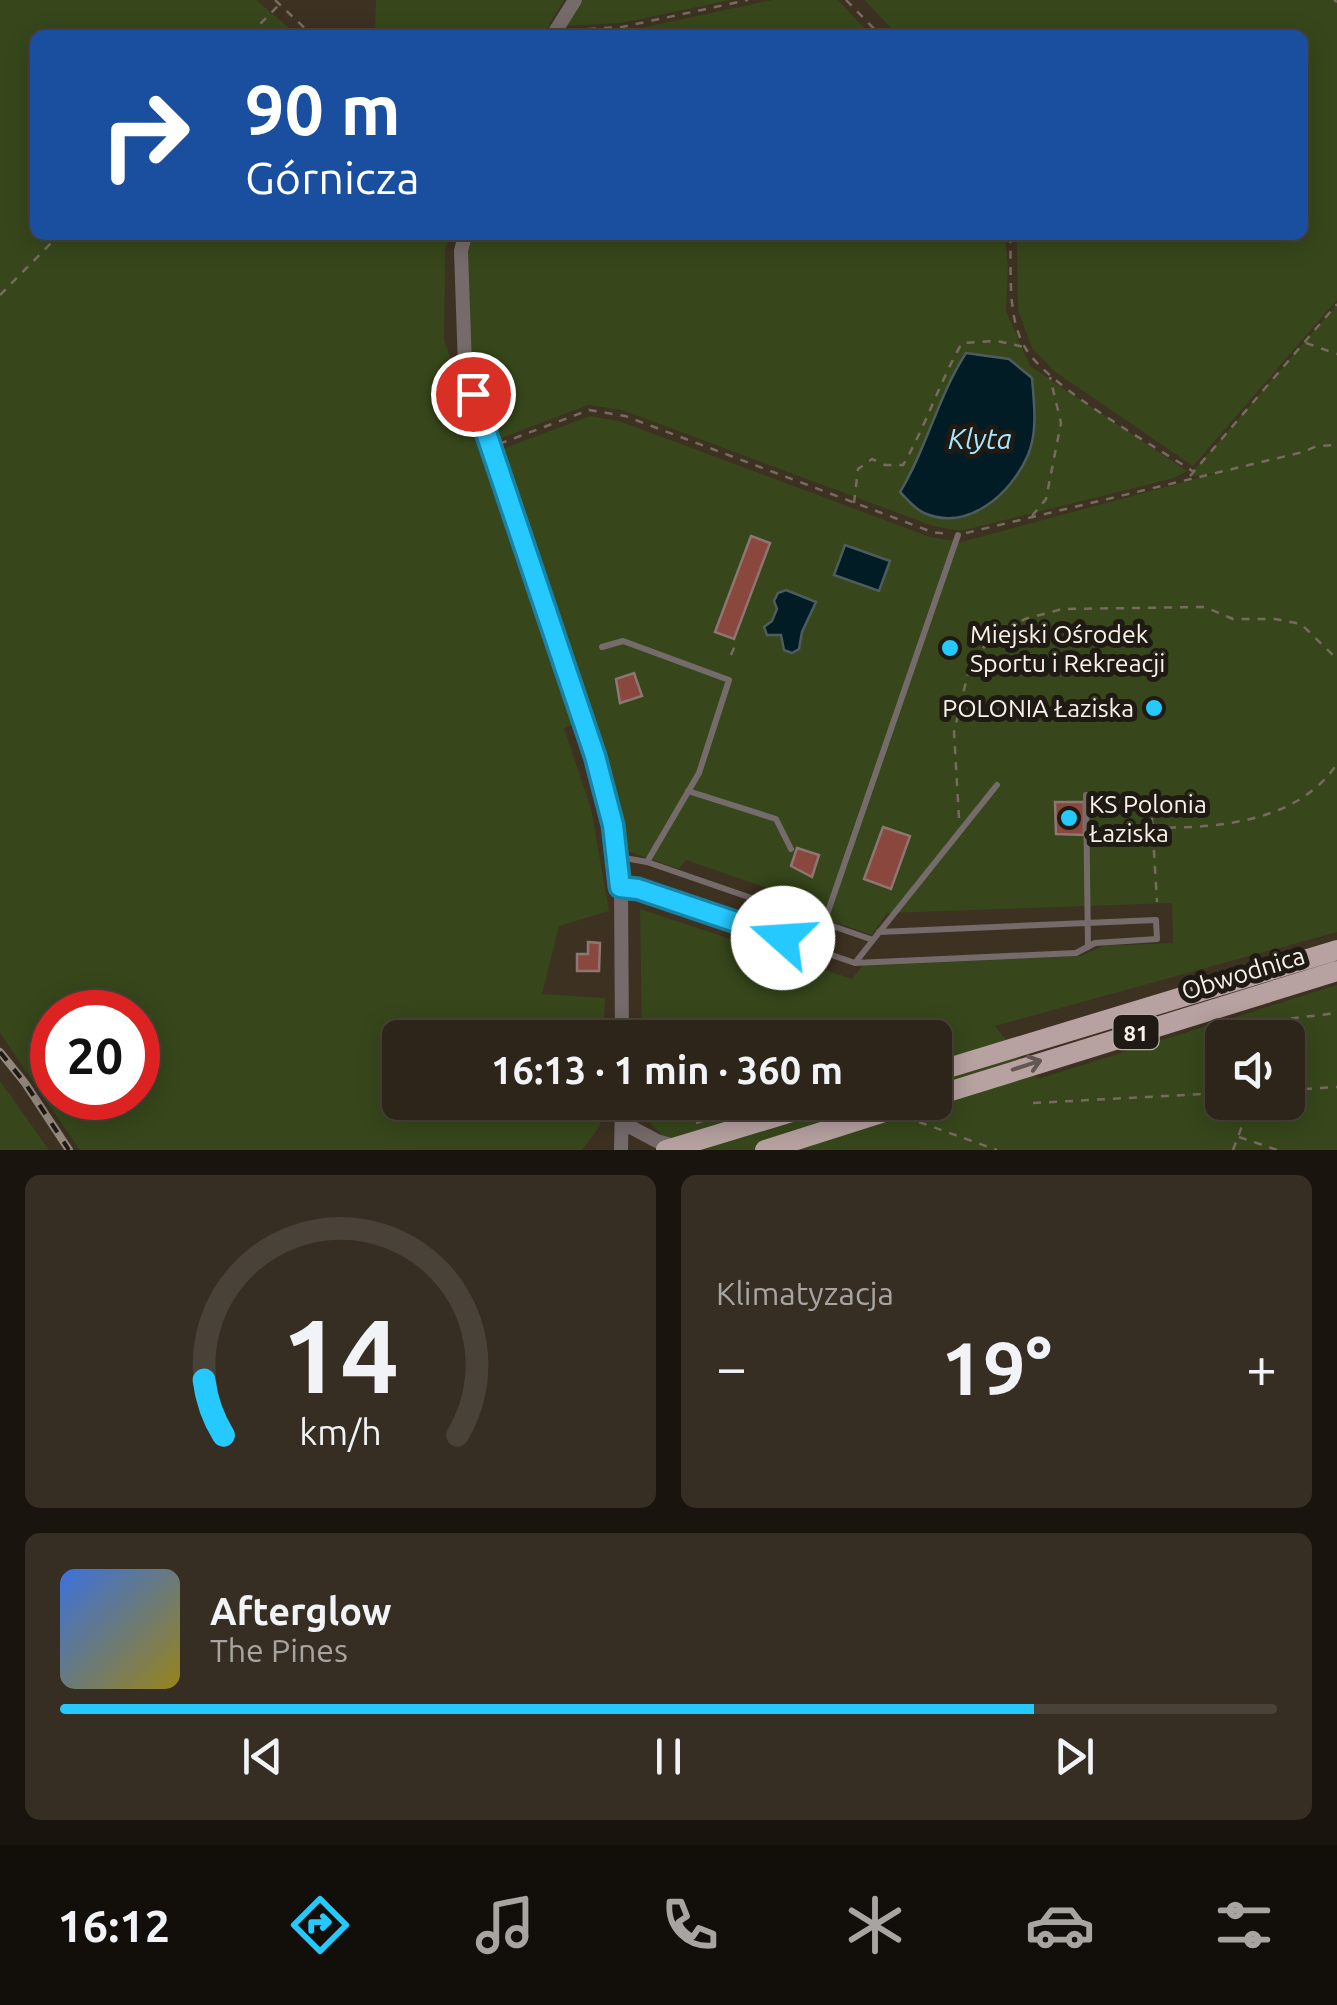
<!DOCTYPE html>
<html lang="pl">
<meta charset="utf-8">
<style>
:root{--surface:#2e251a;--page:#362d23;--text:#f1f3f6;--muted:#a7a5a2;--line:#494239;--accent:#26c9fe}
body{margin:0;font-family:Ubuntu,sans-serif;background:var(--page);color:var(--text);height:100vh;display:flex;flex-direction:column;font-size:38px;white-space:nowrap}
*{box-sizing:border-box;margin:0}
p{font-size:32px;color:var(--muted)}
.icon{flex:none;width:55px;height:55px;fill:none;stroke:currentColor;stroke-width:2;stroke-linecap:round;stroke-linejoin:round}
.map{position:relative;height:1150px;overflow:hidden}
.details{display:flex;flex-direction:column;gap:25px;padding:25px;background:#19140e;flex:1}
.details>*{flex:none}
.hud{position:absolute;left:30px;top:30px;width:1278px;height:210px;border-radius:15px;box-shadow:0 5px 25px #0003,0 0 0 2px var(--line);background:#1a4fa0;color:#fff;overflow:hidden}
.fabs{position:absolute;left:1205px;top:1020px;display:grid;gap:20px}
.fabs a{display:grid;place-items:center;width:100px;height:100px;border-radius:15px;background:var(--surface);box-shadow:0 5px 25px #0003,0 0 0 2px var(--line);font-size:50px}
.speed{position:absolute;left:30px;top:990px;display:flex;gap:20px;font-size:50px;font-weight:700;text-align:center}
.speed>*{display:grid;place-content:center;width:130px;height:130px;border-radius:50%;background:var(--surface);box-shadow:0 5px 25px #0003,0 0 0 2px var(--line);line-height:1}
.speed .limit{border:15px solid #d22;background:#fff;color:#111}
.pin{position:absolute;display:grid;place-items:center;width:85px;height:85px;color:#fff;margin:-42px;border:5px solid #fff;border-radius:50%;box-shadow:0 2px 10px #0007}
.me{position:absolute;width:110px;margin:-55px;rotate:289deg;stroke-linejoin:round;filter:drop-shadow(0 0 8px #0008)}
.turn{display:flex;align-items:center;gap:35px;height:210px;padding:0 50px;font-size:45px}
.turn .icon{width:130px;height:130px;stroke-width:2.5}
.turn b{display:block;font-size:70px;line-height:85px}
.big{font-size:75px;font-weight:700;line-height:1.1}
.details .widget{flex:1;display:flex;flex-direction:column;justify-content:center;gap:15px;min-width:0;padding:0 35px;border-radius:15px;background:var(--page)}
.details .dial{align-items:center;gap:0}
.dial svg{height:260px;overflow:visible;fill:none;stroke:var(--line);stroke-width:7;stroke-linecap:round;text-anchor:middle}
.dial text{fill:var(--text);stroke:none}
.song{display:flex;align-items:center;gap:30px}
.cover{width:120px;height:120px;border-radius:15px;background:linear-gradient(135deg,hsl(220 70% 55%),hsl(50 70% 35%))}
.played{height:10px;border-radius:5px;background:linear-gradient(90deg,var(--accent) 80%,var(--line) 80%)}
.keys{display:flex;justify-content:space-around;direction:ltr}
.heat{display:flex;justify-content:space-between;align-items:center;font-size:55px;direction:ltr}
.details .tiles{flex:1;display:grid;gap:25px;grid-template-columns:1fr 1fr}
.widget:last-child{grid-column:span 2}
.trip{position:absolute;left:382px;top:1020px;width:570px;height:100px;border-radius:15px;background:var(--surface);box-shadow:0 5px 25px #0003,0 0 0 2px var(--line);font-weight:700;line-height:100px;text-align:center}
.dock{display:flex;height:160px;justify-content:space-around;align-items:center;background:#120f0a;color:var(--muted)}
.dock .icon{width:70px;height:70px}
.dock .on{color:var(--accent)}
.dock b{font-size:45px;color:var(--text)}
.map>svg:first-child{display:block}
.green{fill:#37471b;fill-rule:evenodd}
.water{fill:#011c24;stroke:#4c5c5f;stroke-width:2.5}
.building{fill:#8a473e;stroke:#8e7673;stroke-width:2.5}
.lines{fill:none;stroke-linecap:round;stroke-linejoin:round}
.path{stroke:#766b5e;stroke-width:2.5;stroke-dasharray:8 8;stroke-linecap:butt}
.lane{stroke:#766b6b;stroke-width:6}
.street{stroke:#766b6b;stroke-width:14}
.primary{stroke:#b7a1a1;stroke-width:20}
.rail-casing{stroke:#93887c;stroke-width:8}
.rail{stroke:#1f1a13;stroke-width:4;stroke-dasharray:11;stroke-linecap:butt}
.oneway{stroke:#635753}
.route-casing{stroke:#1983a5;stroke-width:25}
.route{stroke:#26c9fe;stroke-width:18}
.poi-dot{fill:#26c9fe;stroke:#1f1a13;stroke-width:4}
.labels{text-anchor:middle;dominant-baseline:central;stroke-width:10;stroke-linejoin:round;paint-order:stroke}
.shield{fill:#1f1a13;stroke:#b8b1a9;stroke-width:2.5}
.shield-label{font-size:22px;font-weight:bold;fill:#faf2e9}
.poi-label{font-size:25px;fill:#faf2e9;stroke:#1f1a13;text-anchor:start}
.street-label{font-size:25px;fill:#faf2e9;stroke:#1f1a13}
.water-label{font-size:28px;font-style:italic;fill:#a5e8fe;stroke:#1f1a13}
</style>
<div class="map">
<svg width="1337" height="1150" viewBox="0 0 1337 1150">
<rect width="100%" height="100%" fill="#3d3122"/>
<path class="green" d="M0,0H256L298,35H35V235H449L445,252L444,340L577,723L564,728L591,808L609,911L559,926L542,994L605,998L603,1037L400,1038V1102L601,1103L600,1126L582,1150H80L0,1033ZM52,1012H138V1098H52Z
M376,0H564L543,35H375Z
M581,0H731L621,23L564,26Z
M772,0H838L871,35H584L621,32Z
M865,0H1337V300L1193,466L1054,371L1032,348L1018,310L1017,235H1302V35H897Z
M464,235H1005L1008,267L1006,311L1030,366L1187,471L1174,478L961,531L933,526L622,410L588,405L491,442L459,338Z
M1337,304V932L995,1026L1038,1079L1337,985V1150H677L644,1117V1103L935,1102V1038L642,1037L640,909L852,979L862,966L1081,956L1103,946L1173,943L1172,903L887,913L872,935L811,914L813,904L686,860L679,869L624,850L598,753L499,450L590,416L619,421L930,537L961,542L1221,472L1188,477ZM1222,1038H1288V1102H1222Z
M0,1081L49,1150H0Z"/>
<path class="water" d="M966,353L1009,359L1032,378C1034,403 1038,431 1028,455C1011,494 968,532 924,513C915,509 907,499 900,492C927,448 938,396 966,353Z
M845,545L890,561L879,591L834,575Z
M786,590L816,602L802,632L799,649L792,653L784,650L781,635H767L764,627L772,621L777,609L774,601L778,593Z"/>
<path class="building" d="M751,536L770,543L734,639L715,632Z
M634,673L642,696L620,703L616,679Z
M1055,802H1084V835L1056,834Z
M883,827L910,836L891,889L864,879Z
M797,848L819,855L812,877L791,866Z
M588,942L600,943L599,971H577V954H588Z"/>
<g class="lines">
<path class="path" d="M275,0L312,35
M846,0L880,35
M1334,0L1337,2
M572,30L622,27L748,0
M249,35L278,6
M1010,235C1012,271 1006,317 1026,349C1051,389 1152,444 1194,472
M0,295L59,235
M1306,343L1337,354
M499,444L589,410L625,416L932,532L948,534
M1190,476L1337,304
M854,503L858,469L872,459L885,465H903C926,426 939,383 962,343L997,341L1024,347
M1032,516L1046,499L1061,423L1050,377
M966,533L1303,452L1317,446L1337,445
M731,655L736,643
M1151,802L1157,902
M959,818L954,732L969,669L983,648L1002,631L1025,619L1062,609L1205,607L1233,619H1275L1301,624L1337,659
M1104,827C1181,828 1288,836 1337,764
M1249,1038L1270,1021L1337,1013
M1288,1090L1337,1087
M1033,1103L1222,1093
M919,1122L997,1150
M696,1123L714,1117
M1239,1137L1277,1150
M1233,1150L1251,1102"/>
<path class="lane" d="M602,647L623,641L729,680L699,773L647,862
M688,791L776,819L791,849
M1086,795L1088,947
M619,857L647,862L873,940L855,963L638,889L622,887
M824,923L958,535
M873,940L997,785
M855,963L1076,953L1095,943L1157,939L1156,920L879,932"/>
<path class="street" d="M553,35L575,0
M465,235L461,251L465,367L489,448L595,756L613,825L621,887L622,1038
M623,1123L657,1141L677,1147
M621,1150L622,1102"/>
<path class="primary" d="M935,1072L1337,950
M935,1096L1337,971
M666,1150L825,1102
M765,1150L916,1102"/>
<g class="rail-casing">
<path id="rail" d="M0,1052L25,1083L69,1150"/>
</g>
<use href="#rail" class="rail"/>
</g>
<defs><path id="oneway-shaft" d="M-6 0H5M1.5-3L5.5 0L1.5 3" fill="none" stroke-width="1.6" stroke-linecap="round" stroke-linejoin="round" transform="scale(2.5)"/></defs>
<use class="oneway" href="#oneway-shaft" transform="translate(1027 1065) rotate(-18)"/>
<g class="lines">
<g class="route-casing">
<path id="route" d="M473,394L595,756L613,825L620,887L638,889L783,938"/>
</g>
<use href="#route" class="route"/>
</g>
<g class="poi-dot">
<circle cx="950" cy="648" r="10"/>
<circle cx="1154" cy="708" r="10"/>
<circle cx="1069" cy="818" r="10"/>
</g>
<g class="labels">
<rect class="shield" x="1113.5" y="1015" width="45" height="34" rx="8"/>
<g class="shield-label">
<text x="1136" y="1032">81</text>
</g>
<g class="poi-label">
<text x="970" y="634">Miejski Ośrodek<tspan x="970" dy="29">Sportu i Rekreacji</tspan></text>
<text x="1134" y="708" text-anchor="end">POLONIA Łaziska</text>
<text x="1089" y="804">KS Polonia<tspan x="1089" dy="29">Łaziska</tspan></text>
</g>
<g class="street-label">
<text transform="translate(1243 973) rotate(-17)">Obwodnica</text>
</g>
<g class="water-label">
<text x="980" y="438">Klyta</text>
</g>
</g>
</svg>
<div class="fabs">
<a><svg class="icon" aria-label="sound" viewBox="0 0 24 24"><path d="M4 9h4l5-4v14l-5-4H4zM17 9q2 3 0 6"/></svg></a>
</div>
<div class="speed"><div class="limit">20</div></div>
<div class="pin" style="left:473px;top:394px;background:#d93025"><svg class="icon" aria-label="arrive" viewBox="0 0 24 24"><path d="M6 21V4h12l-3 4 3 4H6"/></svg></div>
<svg class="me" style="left:783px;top:938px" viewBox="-20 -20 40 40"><circle r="19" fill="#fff"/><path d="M0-13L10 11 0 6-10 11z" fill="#26c9fe"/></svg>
<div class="trip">16:13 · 1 min · 360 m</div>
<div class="hud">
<div class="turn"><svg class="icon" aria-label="right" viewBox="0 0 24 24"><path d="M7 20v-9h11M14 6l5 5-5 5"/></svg><div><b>90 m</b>Górnicza</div></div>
</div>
</div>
<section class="details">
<div class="tiles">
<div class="widget dial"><svg viewBox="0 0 100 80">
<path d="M14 69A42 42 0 1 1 86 69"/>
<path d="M14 69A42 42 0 0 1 8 52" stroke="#26c9fe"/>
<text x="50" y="56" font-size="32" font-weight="700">14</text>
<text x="50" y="72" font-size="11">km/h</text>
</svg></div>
<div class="widget"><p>Klimatyzacja</p>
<div class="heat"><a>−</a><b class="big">19°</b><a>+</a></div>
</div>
<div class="widget">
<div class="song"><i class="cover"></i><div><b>Afterglow</b><p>The Pines</p></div></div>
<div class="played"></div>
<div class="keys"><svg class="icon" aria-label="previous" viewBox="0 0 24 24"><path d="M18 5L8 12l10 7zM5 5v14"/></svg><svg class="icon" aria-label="pause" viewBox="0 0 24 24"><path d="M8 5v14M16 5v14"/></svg><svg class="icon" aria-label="next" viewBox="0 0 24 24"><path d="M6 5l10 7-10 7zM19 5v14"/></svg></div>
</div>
</div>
</section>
<nav class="dock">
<b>16:12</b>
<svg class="icon on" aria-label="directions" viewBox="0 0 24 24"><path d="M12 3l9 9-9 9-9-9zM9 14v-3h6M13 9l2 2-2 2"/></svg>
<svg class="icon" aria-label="music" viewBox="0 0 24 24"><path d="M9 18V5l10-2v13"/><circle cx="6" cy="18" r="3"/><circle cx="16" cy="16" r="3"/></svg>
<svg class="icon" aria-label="phone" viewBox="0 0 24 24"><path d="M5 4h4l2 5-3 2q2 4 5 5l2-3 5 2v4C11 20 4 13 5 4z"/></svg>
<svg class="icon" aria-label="climate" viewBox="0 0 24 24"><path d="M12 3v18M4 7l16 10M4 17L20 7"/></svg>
<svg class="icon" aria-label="car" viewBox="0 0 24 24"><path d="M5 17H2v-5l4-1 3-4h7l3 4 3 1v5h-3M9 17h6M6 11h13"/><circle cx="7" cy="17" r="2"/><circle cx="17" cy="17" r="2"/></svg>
<svg class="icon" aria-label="filters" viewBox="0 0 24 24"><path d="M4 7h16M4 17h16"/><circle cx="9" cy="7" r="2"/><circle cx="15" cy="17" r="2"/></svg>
</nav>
